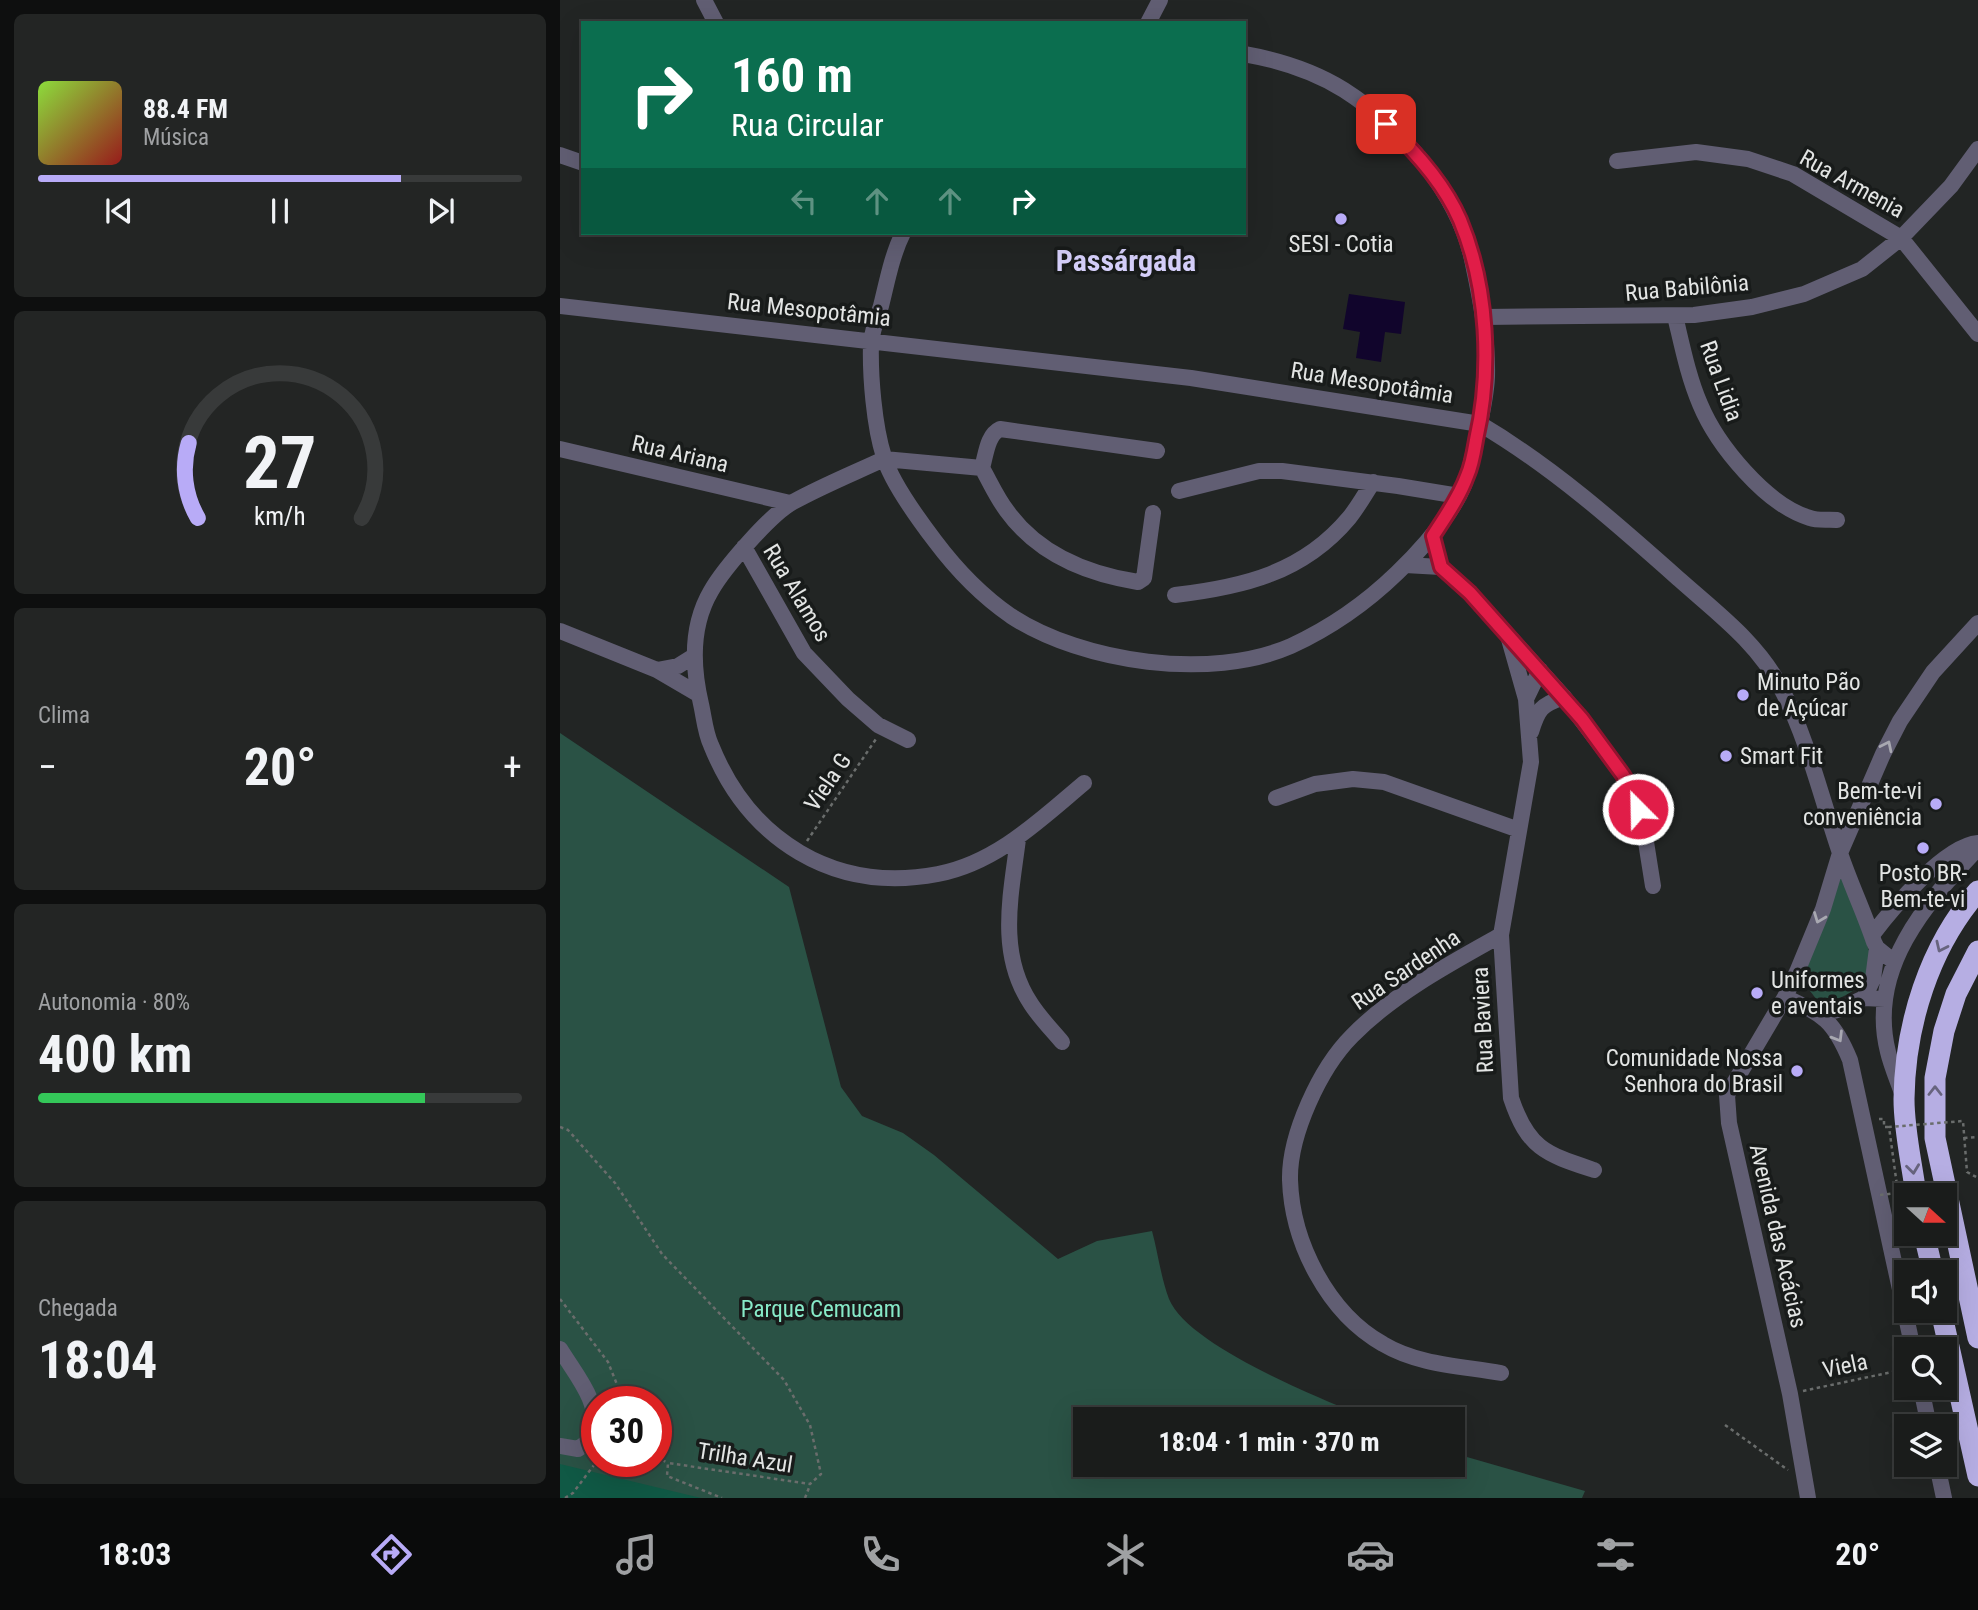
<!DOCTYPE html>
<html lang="pt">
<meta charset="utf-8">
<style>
:root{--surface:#1a1c1b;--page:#232524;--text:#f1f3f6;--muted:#9fa1a3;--line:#383a3a;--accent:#b8abf7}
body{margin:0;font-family:"Roboto Condensed",sans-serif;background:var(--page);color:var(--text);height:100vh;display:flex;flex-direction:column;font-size:26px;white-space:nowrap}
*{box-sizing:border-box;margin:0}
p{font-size:23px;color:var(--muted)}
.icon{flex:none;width:38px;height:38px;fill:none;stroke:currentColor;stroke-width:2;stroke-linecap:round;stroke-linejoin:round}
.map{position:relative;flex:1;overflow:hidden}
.drawer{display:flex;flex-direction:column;gap:14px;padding:14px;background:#0e0f0f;width:560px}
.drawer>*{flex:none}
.guide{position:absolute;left:21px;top:21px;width:665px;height:214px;border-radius:0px;box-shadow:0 7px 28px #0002,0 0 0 2px var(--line);background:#0b6e4f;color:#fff;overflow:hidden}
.needle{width:46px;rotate:111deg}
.buttons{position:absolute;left:1334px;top:1183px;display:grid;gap:14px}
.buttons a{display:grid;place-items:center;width:63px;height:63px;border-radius:0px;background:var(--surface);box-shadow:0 7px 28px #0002,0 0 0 2px var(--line);font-size:35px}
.speed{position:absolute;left:21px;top:1386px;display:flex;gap:14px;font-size:35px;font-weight:700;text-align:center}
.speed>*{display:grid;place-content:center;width:91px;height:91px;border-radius:50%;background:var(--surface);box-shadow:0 7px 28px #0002,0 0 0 2px var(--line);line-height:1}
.speed .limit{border:10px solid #d22;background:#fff;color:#111}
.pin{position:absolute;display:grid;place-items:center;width:60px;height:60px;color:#fff;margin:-30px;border-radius:14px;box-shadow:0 4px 10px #0006}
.me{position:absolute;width:77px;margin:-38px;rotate:337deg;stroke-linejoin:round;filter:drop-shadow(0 0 5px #0008)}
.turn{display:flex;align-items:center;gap:24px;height:147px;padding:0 35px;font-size:32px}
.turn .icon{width:91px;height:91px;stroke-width:2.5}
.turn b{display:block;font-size:49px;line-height:60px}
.lanes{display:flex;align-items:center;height:66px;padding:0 35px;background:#0003;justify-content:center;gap:35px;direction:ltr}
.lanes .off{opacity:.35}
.big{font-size:52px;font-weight:700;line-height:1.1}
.drawer .widget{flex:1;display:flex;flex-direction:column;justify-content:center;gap:10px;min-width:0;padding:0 24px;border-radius:10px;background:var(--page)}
.drawer .dial{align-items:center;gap:0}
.dial svg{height:182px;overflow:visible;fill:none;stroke:var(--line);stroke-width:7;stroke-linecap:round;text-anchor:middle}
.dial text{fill:var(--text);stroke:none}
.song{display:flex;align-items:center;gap:21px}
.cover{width:84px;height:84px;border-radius:10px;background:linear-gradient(135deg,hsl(90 70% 55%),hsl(0 70% 35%))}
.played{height:7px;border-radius:4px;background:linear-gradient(90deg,var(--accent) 75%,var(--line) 75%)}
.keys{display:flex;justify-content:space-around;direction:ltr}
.heat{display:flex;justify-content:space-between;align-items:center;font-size:38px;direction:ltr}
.charge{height:10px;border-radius:5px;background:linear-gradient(90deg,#34c759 80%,var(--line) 0)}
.trip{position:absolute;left:513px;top:1407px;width:392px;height:70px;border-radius:0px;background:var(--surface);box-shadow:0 7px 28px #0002,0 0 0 2px var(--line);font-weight:700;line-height:70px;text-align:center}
.tabs{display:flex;height:112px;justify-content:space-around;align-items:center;background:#0a0b0b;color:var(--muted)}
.tabs .icon{width:49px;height:49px}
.tabs .active{color:var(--accent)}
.tabs b{font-size:32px;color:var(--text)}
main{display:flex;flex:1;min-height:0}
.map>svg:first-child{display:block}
.green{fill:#2a5245;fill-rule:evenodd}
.forest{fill:#105945}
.water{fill:#11052c}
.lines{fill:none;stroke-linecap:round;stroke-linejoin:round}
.path{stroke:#6a6d6c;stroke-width:2.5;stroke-dasharray:3.5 3.5;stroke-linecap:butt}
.minor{stroke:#615e73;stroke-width:16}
.highway{stroke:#b6aee3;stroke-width:21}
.path-bridge{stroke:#6a6d6c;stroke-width:2.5;stroke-dasharray:3.5 3.5;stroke-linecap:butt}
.oneway{stroke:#a8a8b1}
.oneway2{stroke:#67647e}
.route-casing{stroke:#92132f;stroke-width:18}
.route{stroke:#e11d48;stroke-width:12}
.poi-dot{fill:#b8abf7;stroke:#181b1a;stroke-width:2.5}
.labels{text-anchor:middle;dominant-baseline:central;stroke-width:7;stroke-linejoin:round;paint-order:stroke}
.street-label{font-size:23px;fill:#e3e5e4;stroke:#181b1a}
.poi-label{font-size:23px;fill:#e3e5e4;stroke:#181b1a;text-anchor:start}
.park-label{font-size:23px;fill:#87eac8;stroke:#181b1a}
.district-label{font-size:30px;font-weight:bold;fill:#d5cffa;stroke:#181b1a}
</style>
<main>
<section class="drawer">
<div class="widget">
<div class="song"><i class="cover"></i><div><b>88.4 FM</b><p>Música</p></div></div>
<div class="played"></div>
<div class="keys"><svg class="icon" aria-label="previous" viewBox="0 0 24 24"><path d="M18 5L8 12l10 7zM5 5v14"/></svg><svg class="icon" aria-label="pause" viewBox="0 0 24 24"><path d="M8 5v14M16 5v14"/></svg><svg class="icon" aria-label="next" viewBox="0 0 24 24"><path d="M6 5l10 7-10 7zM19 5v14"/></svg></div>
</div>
<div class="widget dial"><svg viewBox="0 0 100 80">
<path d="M14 69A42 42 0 1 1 86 69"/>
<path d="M14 69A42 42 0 0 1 10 36" stroke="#b8abf7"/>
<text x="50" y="56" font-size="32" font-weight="700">27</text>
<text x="50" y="72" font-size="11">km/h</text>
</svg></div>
<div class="widget"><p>Clima</p>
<div class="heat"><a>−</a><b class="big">20°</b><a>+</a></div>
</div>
<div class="widget"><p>Autonomia · 80%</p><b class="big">400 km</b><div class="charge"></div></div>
<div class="widget"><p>Chegada</p><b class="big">18:04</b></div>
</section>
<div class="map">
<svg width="1418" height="1498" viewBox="0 0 1418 1498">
<rect width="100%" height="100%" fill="#222524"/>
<path class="green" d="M0,733L229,887L281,1087L302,1116L343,1133L374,1155L498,1259L537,1241L592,1231C598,1253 601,1278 609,1299C628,1346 763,1400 811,1419H525V1465H892L893,1453L1025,1491L1022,1498H0ZM37,1402H96V1461H37Z
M1276,874L1289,886L1310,954L1309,979C1294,991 1279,1001 1260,1004L1247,987L1245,972Z"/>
<path class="forest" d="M0,1464L141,1498H0Z"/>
<path class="water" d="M789,294L845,302L841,334L825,332L821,362L796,358L800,332L783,329Z"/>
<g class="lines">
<path class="path" d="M247,841L316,739
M1319,1119H1324V1127H1329
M0,1127L8,1130L55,1183L102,1254L224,1380L250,1425L261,1474L250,1484L108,1463L107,1476L162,1498
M1404,1138L1418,1137
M0,1299L48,1362L64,1402
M1243,1391L1346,1369
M1165,1425L1228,1470
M96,1457L108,1463
M5,1498L13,1493L37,1461
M245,1498L250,1485"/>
<path class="minor" d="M144,0L156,23
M588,23L600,0
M0,155L23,163
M1057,161L1136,152L1188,159L1233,174L1341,238L1418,334
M343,233C332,255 327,282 321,306C317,318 312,331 311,343C310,375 314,426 324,457C331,481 359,520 375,541C396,569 422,596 451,616C523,663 651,681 731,646C770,628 806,603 837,573C861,550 883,525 899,496C908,479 911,463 915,445C920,423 926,400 927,377C928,339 921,301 913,264C900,196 842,127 784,90C755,72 718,60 684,54
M0,306L631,378L920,424C993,467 1057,524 1120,580C1157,613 1198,643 1221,688C1248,740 1261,797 1280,853C1290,883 1304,912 1314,942L1317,948L1333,961
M1115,316C1122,345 1128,376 1140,404C1157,445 1206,505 1250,518C1258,521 1269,519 1277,520
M924,317L1134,315L1192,307L1244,294L1302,269L1341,238L1391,186L1418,149
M0,449L230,503
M324,459C294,473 262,486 233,502C211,514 164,568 151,591C131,625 132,666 141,704C144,717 145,732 151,745C189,840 274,894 378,874C436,863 480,820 524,783
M324,459L422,468
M619,491L699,471H722L838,486L899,496
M593,513L584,578L578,582C527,574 478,554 447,511C437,498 430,482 422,468C426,455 427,435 440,429L597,451
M873,536L881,567L910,593L1004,697L1063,775L1074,795L1086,842L1093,886
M184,547L244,653L288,699L318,725L348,740
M845,565L881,567
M615,595C683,587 743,573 789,518C798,507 805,494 813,482
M0,631L97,670L138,694
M949,639L966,699
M97,670L118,666L134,656
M980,670L966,699L971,762L941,935L951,1098C968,1149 986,1154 1034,1170
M971,732C978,709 981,705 1004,697
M716,798L755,784L793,779L824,782L959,830
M458,839C451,895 437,953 471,1004C480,1018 492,1030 502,1042
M941,935C889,964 833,994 792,1036C760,1068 729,1135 730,1180C732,1243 768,1313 823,1344C858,1365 902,1366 941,1373
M1312,935C1332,909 1384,846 1418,843
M1225,997C1263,1015 1273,1019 1290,1060L1353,1349
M1304,998L1313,979L1317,948
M1260,1014L1278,1010L1304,998L1325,999
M1342,1093C1337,1079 1331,1065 1328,1052C1307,969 1366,903 1418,848
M0,1349C17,1377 42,1403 33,1438L18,1449L0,1446
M1361,1388L1369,1426
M1377,1465L1384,1498
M1248,1498L1230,1394L1169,1123L1167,1095L1225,997L1237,972L1263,909L1280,853L1323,754L1340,721L1373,672L1418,623"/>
<path class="highway" d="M1418,951L1396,994L1384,1031L1375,1078V1138L1418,1338
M1356,1195C1352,1164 1344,1131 1344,1099C1345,1025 1369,947 1418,891
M1364,1234L1373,1272
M1381,1311L1418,1476"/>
<path class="path-bridge" d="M1320,1195L1338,1193L1329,1127L1403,1121L1407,1172L1418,1178"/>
</g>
<defs><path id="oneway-chevron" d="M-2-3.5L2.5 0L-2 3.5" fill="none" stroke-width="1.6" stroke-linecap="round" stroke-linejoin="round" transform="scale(1.75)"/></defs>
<g class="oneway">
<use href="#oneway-chevron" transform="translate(1327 746) rotate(-64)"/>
<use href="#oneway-chevron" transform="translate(1259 918) rotate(111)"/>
<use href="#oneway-chevron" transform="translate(1278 1037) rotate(59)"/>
</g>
<g class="oneway2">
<use href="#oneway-chevron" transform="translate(1381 947) rotate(115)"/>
<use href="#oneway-chevron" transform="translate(1375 1091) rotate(-90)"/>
<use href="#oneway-chevron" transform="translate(1353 1169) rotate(83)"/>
</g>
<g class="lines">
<g class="route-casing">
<path id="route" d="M826,124C855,151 884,183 900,220C928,287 932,370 916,440C914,452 912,465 907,476C899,498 885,517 873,536L881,567L910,593L1022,719L1063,775L1074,794L1078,809"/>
</g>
<use href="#route" class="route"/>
</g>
<g class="poi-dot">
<circle cx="781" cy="219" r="7"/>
<circle cx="1183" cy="695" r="7"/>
<circle cx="1166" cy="756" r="7"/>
<circle cx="1376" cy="804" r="7"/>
<circle cx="1363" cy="848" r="7"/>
<circle cx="1197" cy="993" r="7"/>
<circle cx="1237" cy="1071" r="7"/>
</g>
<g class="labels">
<g class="street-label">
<text transform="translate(1292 184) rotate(29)">Rua Armenia</text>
<text transform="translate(1127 288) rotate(-5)">Rua Babilônia</text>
<text transform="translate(249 310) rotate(6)">Rua Mesopotâmia</text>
<text transform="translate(1161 381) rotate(70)">Rua Lidia</text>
<text transform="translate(812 383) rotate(9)">Rua Mesopotâmia</text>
<text transform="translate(120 454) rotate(13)">Rua Ariana</text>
<text transform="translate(237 593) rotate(59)">Rua Alamos</text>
<text transform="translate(268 782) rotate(-56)">Viela G</text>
<text transform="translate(846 970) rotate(-34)">Rua Sardenha</text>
<text transform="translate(923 1020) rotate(-93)">Rua Baviera</text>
<text transform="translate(1218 1236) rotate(77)">Avenida das Acácias</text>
<text transform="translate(1285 1366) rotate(-12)">Viela</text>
<text transform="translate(185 1458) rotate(9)">Trilha Azul</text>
</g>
<g class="poi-label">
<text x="781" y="244" text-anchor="middle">SESI - Cotia</text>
<text x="1197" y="682">Minuto Pão<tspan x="1197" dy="26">de Açúcar</tspan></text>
<text x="1180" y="756">Smart Fit</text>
<text x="1362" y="791" text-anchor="end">Bem-te-vi<tspan x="1362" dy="26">conveniência</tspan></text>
<text x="1363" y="873" text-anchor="middle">Posto BR-<tspan x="1363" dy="26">Bem-te-vi</tspan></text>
<text x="1211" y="980">Uniformes<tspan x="1211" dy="26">e aventais</tspan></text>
<text x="1223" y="1058" text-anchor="end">Comunidade Nossa<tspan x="1223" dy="26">Senhora do Brasil</tspan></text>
</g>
<g class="park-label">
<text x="261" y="1309">Parque Cemucam</text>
</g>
<g class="district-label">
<text x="566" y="260">Passárgada</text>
</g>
</g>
</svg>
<div class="buttons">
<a><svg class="needle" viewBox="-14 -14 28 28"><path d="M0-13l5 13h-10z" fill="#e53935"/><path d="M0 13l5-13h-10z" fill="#9fa1a3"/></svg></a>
<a><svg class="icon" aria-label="sound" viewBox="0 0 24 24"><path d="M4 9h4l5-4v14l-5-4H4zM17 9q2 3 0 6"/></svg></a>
<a><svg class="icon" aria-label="search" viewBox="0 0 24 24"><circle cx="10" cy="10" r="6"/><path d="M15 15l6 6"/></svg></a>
<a><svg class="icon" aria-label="layers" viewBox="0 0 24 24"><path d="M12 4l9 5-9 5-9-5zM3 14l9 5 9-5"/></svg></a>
</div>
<div class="speed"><div class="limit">30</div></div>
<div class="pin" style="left:826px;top:124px;background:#d93025"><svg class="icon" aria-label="arrive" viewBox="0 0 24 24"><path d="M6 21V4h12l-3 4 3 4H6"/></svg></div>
<svg class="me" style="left:1078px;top:809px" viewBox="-20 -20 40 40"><circle r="17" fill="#e11d48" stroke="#fff" stroke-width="3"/><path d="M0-11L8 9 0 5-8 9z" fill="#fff"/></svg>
<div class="trip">18:04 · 1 min · 370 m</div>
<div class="guide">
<div class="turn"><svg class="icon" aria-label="right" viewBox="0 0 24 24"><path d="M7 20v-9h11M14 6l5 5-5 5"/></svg><div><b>160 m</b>Rua Circular</div></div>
<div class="lanes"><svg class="icon off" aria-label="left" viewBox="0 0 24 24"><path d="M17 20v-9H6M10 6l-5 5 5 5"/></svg><svg class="icon off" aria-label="ahead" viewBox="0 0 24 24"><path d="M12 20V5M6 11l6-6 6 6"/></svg><svg class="icon off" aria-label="ahead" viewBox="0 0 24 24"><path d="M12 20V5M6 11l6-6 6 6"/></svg><svg class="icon" aria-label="right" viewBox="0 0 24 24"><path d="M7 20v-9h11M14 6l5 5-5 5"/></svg></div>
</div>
</div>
</main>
<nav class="tabs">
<b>18:03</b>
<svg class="icon active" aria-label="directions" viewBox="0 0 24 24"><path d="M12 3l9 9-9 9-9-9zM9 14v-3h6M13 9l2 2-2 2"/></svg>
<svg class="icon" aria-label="music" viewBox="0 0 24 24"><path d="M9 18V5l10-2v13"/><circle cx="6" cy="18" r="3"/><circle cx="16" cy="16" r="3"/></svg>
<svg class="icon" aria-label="phone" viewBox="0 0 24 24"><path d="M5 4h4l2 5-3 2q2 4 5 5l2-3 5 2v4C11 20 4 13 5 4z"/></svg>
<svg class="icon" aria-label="climate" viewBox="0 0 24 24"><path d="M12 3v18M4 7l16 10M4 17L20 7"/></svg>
<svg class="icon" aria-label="car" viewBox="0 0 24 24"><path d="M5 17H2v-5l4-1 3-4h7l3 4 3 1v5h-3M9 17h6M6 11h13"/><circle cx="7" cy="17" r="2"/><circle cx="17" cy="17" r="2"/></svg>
<svg class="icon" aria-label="filters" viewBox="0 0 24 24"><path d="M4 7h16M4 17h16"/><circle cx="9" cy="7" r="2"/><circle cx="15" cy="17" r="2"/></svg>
<b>20°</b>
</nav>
